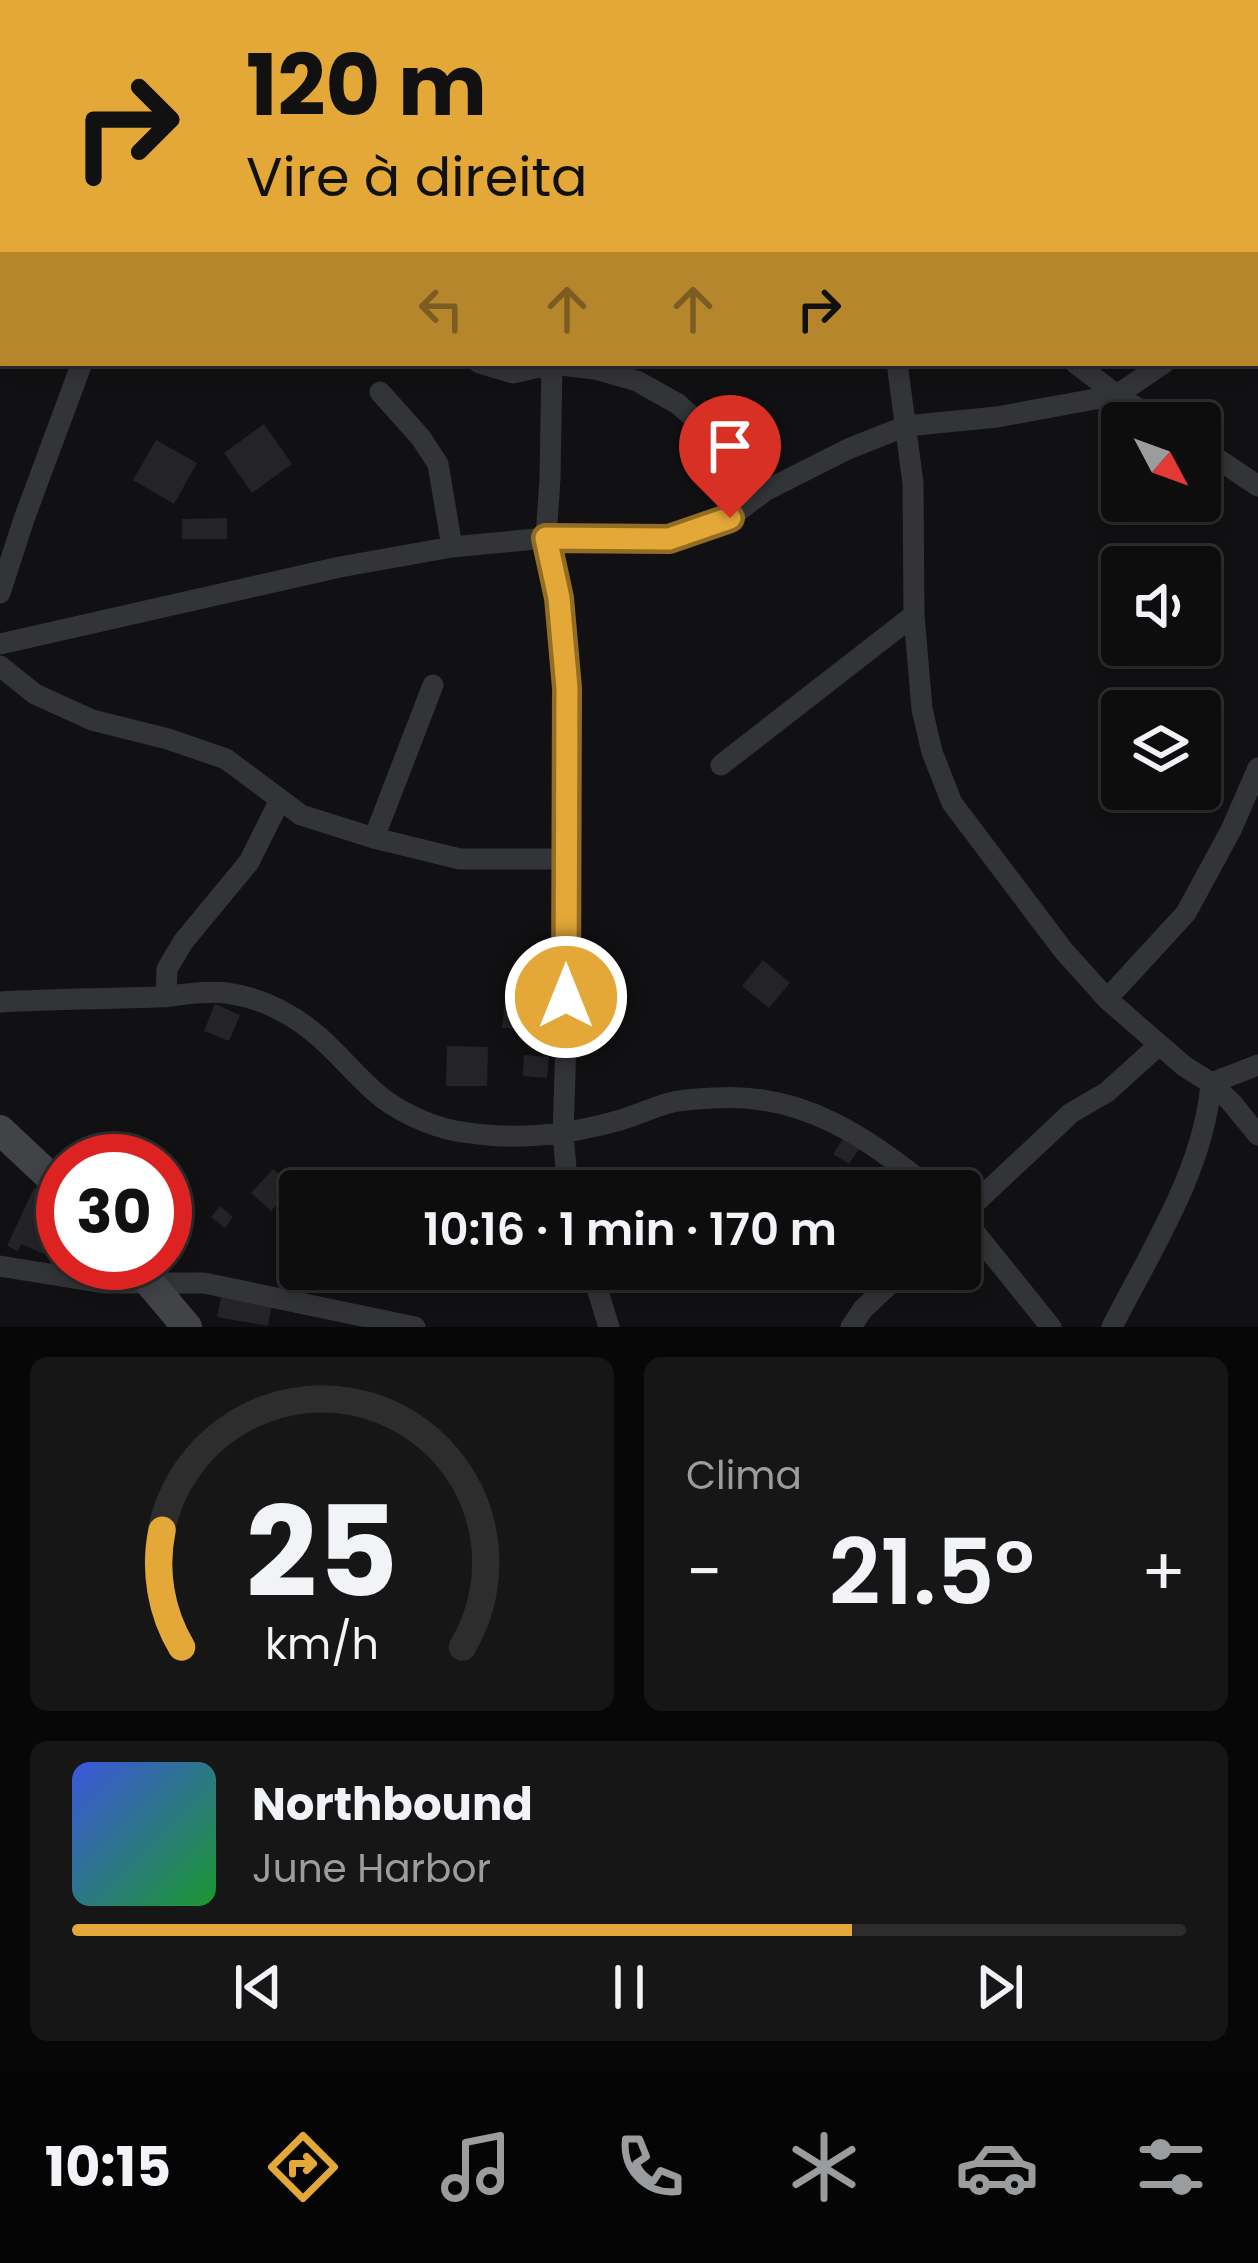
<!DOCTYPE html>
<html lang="pt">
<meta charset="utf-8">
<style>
:root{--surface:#0d0d0e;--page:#161617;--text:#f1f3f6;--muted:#9a9c9e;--line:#2d2d2e;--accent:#e4a838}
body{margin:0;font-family:Poppins,sans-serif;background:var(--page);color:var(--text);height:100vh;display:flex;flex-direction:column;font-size:45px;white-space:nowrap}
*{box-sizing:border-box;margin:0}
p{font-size:39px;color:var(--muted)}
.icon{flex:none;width:66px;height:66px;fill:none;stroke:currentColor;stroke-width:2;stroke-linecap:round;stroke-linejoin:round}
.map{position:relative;height:1327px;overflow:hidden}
.sheet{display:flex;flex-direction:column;gap:30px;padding:30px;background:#070708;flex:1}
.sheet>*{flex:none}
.top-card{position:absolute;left:0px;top:0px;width:1260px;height:366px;box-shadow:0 6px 18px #0003,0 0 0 3px var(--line);background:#e4a838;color:#111;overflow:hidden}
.needle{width:78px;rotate:131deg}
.tools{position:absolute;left:1101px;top:402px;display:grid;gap:24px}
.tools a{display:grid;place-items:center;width:120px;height:120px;border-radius:12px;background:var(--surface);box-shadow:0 6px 18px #0003,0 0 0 3px var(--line);font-size:60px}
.speed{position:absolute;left:36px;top:1134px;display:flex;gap:24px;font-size:60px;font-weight:700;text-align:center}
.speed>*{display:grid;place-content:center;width:156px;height:156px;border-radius:50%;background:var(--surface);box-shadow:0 6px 18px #0003,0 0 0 3px var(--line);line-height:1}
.speed .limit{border:18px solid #d22;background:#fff;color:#111}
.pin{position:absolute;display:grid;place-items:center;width:102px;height:102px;color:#fff;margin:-123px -51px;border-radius:50% 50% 50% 0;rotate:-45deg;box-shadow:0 0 12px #0007}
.pin .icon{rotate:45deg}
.me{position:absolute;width:132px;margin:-66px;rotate:0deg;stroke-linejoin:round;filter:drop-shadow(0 0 9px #0008)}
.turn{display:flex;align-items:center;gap:42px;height:252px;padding:0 48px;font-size:54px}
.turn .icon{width:156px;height:156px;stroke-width:2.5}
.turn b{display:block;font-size:84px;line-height:102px}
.lanes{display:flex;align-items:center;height:114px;padding:0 48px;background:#0003;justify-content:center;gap:60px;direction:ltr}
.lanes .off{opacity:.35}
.big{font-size:90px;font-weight:600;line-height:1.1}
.sheet .widget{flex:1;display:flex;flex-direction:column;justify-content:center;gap:18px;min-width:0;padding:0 42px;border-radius:18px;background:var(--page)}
.sheet .dial{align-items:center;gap:0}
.dial svg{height:312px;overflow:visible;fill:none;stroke:var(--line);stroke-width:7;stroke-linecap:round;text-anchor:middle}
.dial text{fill:var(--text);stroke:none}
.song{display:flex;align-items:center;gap:36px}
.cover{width:144px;height:144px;border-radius:18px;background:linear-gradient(135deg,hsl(230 70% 55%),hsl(130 70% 35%))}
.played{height:12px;border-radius:6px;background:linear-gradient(90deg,var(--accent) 70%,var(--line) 70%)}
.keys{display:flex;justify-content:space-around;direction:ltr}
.heat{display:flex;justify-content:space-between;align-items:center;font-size:66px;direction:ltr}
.sheet .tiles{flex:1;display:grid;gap:30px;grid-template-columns:1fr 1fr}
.widget:last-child{grid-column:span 2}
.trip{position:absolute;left:279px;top:1170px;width:702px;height:120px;border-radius:12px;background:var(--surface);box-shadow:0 6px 18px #0003,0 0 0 3px var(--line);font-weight:600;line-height:120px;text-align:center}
.tab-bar{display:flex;height:192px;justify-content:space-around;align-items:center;background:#050506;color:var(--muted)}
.tab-bar .icon{width:84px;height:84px}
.tab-bar .active{color:var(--accent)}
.tab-bar b{font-size:54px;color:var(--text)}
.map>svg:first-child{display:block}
.building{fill:#242427}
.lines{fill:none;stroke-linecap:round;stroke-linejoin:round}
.street{stroke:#333437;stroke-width:21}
.secondary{stroke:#414347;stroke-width:30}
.route-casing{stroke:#946d24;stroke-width:30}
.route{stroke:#e4a838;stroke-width:21}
</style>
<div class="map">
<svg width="1258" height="1327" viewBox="0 0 1258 1327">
<rect width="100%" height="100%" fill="#111113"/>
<path class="building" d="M264,424L292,464L252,493L224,453Z
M156,440L197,463L174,504L133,480Z
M227,518V539H182V519Z
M590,955L625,982L604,1008L569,981Z
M763,960L790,983L769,1008L742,986Z
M505,1001L534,1004L531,1030L502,1028Z
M215,1004L240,1015L229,1041L204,1031Z
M447,1046L488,1047L487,1086H446Z
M524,1055L549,1057L547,1078L523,1076Z
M843,1139L859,1149L849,1164L833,1154Z
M841,1166L871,1191H819Z
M273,1169L293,1187L271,1211L251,1193Z
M34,1188L45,1193L40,1204L62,1214L44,1254L21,1244L18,1251L7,1246Z
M220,1206L233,1217L225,1228L211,1217Z
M221,1297L272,1305L268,1326L217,1317Z"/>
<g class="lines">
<path class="street" d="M521,0L525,3
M557,0V3
M859,0L860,3
M277,3L279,0
M0,198L3,200
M1257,300H1258
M479,363L513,373L552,364L595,369L637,381L678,404L741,461L765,491
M552,363L550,478L546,538L559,599L567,688L566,1043L563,1134L568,1191
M897,363L913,483L914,615L922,709L932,752L952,803L1063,950L1107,999L1184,1066L1211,1083L1231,1102L1258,1135
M1075,363L1117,395L1161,423
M380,392L421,438L438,464L452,547
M1200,447L1258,486
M0,593L24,519L82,363
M0,644L340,567L452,547L546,538L669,539L729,518L765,491L848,449L906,426L997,417L1117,395L1164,363
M0,666L35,694L92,720L168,739L226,759L301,815L374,838L460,859H565
M721,765L914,615
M374,838L433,685
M166,997L167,969L183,942L249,862L280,800
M1107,999L1186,913L1231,830L1258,768
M0,1002C52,999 103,999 155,997C178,996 204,990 227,993C248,996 268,1003 287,1014C322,1033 345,1065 375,1092C395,1110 429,1126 456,1131C512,1141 563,1136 617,1121C635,1116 651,1108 669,1103C683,1099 699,1099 714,1098C804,1092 867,1138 934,1191
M960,1214L1051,1327
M960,1217L1071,1113L1107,1092L1159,1045
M0,1266L104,1283H204L415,1327
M591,1269L609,1327
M851,1327L863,1309L906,1269
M1112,1327C1151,1250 1204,1170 1211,1083L1258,1065"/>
<path class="secondary" d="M0,1130L63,1189
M133,1263L187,1327"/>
</g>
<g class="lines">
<g class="route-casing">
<path id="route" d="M566,997L567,688L559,598L546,538L669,539L730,518"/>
</g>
<use href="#route" class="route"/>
</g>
</svg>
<div class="tools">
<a><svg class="needle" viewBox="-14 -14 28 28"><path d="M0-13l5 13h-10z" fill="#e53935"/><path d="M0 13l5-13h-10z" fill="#9a9c9e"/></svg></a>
<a><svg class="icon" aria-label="sound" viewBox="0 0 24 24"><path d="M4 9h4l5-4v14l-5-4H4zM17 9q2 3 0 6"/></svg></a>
<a><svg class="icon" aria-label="layers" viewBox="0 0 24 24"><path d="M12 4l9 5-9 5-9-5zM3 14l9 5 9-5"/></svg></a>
</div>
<div class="speed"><div class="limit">30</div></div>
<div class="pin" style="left:730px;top:518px;background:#d93025"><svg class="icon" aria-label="arrive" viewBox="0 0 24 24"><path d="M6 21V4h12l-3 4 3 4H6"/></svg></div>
<svg class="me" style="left:566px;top:997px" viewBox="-20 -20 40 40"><circle r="17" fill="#e4a838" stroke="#fff" stroke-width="3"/><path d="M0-11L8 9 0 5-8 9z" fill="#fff"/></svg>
<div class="trip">10:16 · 1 min · 170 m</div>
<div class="top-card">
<div class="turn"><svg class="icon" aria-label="right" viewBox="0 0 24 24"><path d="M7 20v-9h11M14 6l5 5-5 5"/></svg><div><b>120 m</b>Vire à direita</div></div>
<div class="lanes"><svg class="icon off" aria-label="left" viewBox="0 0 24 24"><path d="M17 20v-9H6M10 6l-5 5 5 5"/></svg><svg class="icon off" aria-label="ahead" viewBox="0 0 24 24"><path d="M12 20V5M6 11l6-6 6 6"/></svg><svg class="icon off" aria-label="ahead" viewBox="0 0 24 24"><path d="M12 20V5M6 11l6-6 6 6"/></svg><svg class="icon" aria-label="right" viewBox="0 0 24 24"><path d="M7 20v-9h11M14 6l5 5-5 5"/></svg></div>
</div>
</div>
<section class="sheet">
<div class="tiles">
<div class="widget dial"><svg viewBox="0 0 100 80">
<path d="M14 69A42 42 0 1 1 86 69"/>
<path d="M14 69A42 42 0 0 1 9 39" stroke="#e4a838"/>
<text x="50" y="56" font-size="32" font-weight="700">25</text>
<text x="50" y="72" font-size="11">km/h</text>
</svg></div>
<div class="widget"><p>Clima</p>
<div class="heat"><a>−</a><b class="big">21.5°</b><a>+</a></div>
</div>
<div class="widget">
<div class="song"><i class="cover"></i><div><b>Northbound</b><p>June Harbor</p></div></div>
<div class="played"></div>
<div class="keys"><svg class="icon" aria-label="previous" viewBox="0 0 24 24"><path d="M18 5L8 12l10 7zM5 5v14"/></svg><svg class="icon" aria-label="pause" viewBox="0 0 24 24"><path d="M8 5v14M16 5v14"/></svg><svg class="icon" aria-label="next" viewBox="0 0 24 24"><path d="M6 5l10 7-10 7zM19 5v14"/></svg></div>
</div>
</div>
</section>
<nav class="tab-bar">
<b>10:15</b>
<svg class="icon active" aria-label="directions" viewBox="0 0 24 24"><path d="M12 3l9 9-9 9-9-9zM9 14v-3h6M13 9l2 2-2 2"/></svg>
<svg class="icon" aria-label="music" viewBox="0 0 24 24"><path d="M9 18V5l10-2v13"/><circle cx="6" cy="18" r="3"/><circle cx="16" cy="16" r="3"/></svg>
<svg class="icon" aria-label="phone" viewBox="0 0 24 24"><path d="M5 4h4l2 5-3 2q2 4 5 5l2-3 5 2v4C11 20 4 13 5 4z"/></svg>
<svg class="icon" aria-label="climate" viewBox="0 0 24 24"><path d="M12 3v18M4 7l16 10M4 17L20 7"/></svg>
<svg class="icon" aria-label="car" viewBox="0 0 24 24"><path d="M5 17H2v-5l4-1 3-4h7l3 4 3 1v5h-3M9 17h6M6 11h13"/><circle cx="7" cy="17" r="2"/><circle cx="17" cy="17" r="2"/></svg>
<svg class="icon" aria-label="filters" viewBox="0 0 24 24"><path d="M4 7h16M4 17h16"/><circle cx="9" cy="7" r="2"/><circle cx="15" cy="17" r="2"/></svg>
</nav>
